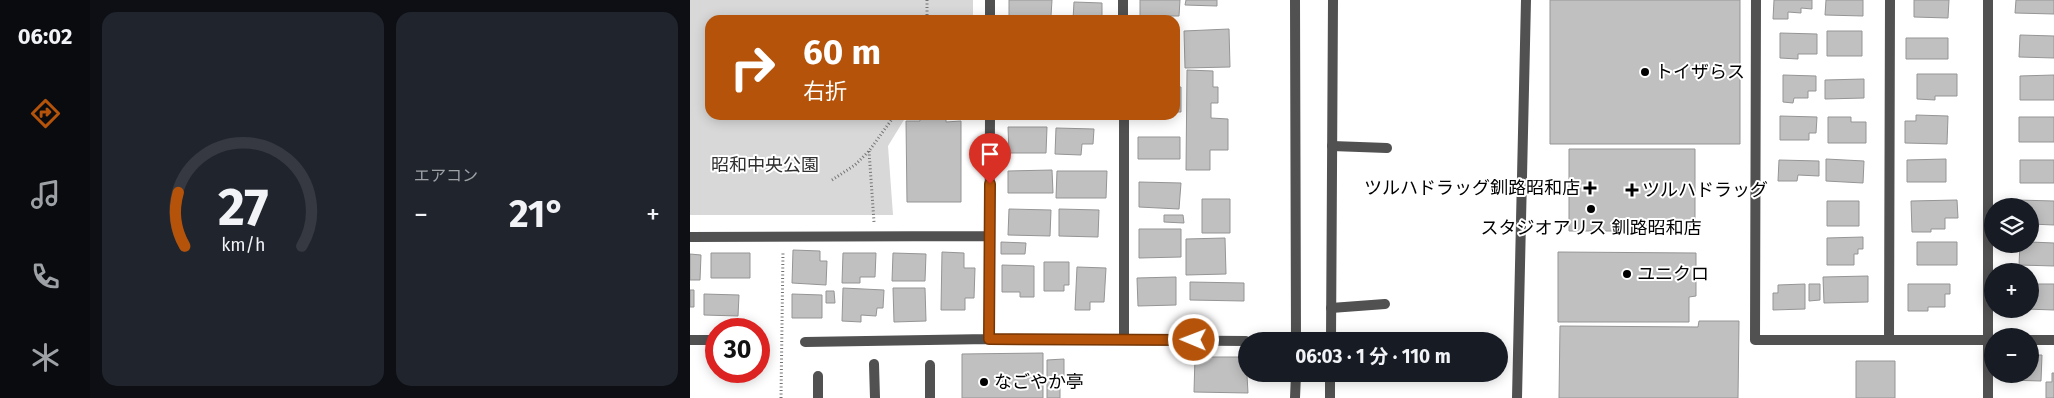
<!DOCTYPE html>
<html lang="ja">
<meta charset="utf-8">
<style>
:root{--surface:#171b24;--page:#20242c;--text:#f1f3f6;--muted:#9ea1a6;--line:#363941;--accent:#b45309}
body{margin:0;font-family:"Fira Sans","Noto Sans JP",sans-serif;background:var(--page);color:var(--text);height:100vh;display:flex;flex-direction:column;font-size:19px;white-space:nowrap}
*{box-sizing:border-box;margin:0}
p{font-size:16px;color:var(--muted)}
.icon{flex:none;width:28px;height:28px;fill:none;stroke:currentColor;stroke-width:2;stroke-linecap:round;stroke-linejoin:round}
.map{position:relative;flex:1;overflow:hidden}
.drawer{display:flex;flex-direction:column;gap:12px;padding:12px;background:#0d0f14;width:600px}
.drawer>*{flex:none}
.top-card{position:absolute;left:15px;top:15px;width:475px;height:105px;border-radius:15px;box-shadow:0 2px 12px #0003;background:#b45309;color:#fff;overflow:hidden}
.tools{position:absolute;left:1294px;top:198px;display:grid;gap:10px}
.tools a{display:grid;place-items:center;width:55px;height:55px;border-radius:50%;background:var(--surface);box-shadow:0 2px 12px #0003;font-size:25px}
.speed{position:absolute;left:15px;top:318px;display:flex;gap:10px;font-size:25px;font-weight:700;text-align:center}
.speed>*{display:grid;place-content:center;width:65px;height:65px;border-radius:50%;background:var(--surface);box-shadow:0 2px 12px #0003;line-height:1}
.speed .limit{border:8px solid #d22;background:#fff;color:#111}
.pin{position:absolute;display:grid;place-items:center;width:42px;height:42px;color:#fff;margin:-51px -21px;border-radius:50% 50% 50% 0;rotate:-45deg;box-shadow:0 0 5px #0007}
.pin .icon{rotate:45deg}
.me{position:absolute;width:55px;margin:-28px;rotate:271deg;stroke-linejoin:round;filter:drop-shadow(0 0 4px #0008)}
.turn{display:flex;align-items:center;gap:18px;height:105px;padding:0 15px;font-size:22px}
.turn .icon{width:65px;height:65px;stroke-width:2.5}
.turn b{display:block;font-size:35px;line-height:42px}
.big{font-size:38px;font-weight:700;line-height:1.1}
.drawer .tile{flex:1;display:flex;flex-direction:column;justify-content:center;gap:8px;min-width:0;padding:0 18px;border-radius:15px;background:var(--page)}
.drawer .dial{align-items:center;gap:0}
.dial svg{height:130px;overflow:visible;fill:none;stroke:var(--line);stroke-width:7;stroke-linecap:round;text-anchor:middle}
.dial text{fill:var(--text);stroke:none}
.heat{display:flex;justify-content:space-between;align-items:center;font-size:28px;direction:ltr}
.drawer .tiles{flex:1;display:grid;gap:12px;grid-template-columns:repeat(2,1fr)}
.trip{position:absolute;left:548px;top:332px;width:270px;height:50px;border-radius:25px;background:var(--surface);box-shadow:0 2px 12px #0003;font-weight:700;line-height:50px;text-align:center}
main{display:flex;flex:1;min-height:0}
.tabs{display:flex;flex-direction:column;width:90px;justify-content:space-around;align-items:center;background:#090b0e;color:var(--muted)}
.tabs .icon{width:35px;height:35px}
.tabs .selected{color:var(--accent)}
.tabs b{font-size:22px;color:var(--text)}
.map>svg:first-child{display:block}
.green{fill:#d8d8d8}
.building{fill:#c0c0c0;stroke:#959595}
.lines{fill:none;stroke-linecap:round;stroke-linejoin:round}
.path{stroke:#737373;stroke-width:3;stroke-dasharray:1 2.5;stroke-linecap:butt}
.service{stroke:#515151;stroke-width:10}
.minor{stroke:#515151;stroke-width:10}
.tertiary{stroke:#515151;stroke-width:10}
.route-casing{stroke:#753606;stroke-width:12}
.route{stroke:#b45309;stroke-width:9}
.poi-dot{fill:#000;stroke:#fff;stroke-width:2}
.labels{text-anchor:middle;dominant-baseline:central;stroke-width:4;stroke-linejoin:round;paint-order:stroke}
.poi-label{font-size:18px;fill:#000;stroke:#fff;text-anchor:start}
.park-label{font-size:18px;fill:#2f2f2f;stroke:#fff}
</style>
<main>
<nav class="tabs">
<b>06:02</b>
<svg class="icon selected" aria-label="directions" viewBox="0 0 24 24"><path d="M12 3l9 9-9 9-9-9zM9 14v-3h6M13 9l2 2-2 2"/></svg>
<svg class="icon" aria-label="music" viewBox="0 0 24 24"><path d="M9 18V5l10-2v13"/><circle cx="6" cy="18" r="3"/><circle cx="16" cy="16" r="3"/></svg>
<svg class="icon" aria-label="phone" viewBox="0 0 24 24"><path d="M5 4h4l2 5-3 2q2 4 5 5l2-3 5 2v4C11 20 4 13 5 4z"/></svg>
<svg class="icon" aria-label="climate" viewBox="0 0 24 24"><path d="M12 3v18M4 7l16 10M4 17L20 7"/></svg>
</nav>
<section class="drawer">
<div class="tiles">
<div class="tile dial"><svg viewBox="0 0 100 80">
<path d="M14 69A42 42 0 1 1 86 69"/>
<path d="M14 69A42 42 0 0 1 10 36" stroke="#b45309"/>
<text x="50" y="56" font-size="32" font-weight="700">27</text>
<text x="50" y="72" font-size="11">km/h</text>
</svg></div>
<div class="tile"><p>エアコン</p>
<div class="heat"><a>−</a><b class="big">21°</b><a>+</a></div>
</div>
</div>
</section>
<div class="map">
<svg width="1364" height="398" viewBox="0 0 1364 398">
<rect width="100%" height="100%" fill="#fff"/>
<path class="green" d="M0,0H283V20H20V115H217L198,146L203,215H0Z"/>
<path class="building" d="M319,0H362L361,16H319Z
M450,0H490L489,16H478V20H450Z
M496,0H527V6L495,5Z
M860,0H1050V144H860Z
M1084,0H1122V9L1111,8V13L1098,12V19H1083Z
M1136,0H1173V16L1135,15Z
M1224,0H1259L1258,18L1224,17Z
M1326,0H1364V14L1325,13Z
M384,2L412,3V20H383Z
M539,29L540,67L495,68L494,31Z
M1137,31H1172V56H1137Z
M1090,33L1127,34V54H1108V59L1090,58Z
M1330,35L1364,36V58L1329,57Z
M1216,38H1258V59H1216Z
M497,70L523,71V87H528V103H521V118L538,119V150H520V170H496Z
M1227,74H1267V96H1245V100L1227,99Z
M1093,75L1126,76V91H1118V98H1104L1103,103L1093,102Z
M1364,75V100H1330V76Z
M1174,79V98L1135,99V80Z
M485,87H491V112H485Z
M230,115H256V122L271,121V202H217L216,121H230Z
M1226,115L1258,116L1257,144L1215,143V121H1226Z
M1090,116L1127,117L1126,133H1119V140H1090Z
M1138,117H1161V122H1176V143H1138Z
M1329,117H1364V142H1329Z
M318,127H357L356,153H319Z
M366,128L404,129L403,144H392L391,155L365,154Z
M448,137H490V159H448Z
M879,149H1005V231H879Z
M1136,159L1174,161L1173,183L1136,181Z
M1256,159V182H1217V160Z
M1089,160L1129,161V176L1108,175L1107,181H1088Z
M1330,160H1364V183H1330Z
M362,170L363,193H318V171Z
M367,171H417L416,198H366Z
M449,182L491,183L489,209L449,207Z
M512,199H540V233H512Z
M1267,200L1268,218H1255V229H1241V232H1222L1221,201Z
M1327,200L1364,201V225L1340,224V206H1327Z
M1137,201H1169V226H1137Z
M319,209L361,210L360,236L318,235Z
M369,209L409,210L408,237L369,236Z
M474,215H493L494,223L474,222Z
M449,229H491V257L449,258Z
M1173,237V249H1168V254H1164V265H1137V238Z
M535,238L536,274L496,275V239Z
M311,242L336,243L335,254H311Z
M1227,242H1267V265H1227Z
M1340,242L1364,243V266L1329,265L1330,244Z
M103,250L130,251V261H137L136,285L102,283Z
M252,252L274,253V268H285L284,298H275V310H251Z
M868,252L1006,253V296L999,297V322H868Z
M21,253H60V278H21Z
M153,253H186L185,277H170V283H152Z
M203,253L236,254L235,281H202Z
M0,254L11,255L10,280H0Z
M354,262H379V285H374V291H354Z
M312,265L344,266V297H330V292H312Z
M387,267L416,268L414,302H400V310H385Z
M1178,276V302L1134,303L1133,277Z
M486,277V305L448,306L447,278Z
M500,282L554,283V301L500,300Z
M1115,284V309L1083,310V293H1088V285Z
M1119,284H1130V300L1119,301Z
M1218,284H1260V294H1255V307H1238V311H1218Z
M1340,284H1364V310L1335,309H1340Z
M153,288L194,290L193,308H187L186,316L171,315V322L152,321Z
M203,288H235L236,321L204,322Z
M0,290H4V307H0Z
M136,291H144L145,303H136Z
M14,294L49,295L48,316L14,315Z
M102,294L132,295V318H102Z
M1317,309H1327L1326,316L1317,315Z
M1009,321H1049L1048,398H869L870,326L1008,327Z
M353,353V398H272V354Z
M1340,355H1352L1351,381L1317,380V374H1340Z
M505,357H556L558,393L504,392Z
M374,359V381H370V398H357V360Z
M1166,361H1205V398H1166Z
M1362,373H1364V398H1356V382H1362Z"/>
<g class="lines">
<path class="path" d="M237,0V20
M179,151L184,222
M142,180L165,165L179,151L205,115
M91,398L93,251"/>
<path class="service" d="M642,146L697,148
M641,308L695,304
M184,364L185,398
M240,365V398
M128,376V398
M827,398L836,0"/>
<path class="minor" d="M433,0V20
M1066,0L1065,340H1302
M300,20V0
M434,115V339
M0,237L300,236
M299,339L300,115
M1199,339L1200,0
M0,340H26
M1340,340H1364
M115,342L299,339L556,341
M1298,398V0"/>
<path class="tertiary" d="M605,0L606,341
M641,341L643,0
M605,398L606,374
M640,398V374"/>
</g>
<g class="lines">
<g class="route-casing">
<path id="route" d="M300,184L299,339L504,340"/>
</g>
<use href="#route" class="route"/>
</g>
<g class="poi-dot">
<circle cx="955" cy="72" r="5"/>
<path d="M897.5 180.5h5v5h5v5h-5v5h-5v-5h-5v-5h5z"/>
<path d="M939.5 182.5h5v5h5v5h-5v5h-5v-5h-5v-5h5z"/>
<circle cx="901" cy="209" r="5"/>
<circle cx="937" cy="274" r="5"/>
<circle cx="294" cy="382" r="5"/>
</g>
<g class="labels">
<g class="poi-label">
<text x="965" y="72">トイザらス</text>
<text x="890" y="188" text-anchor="end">ツルハドラッグ釧路昭和店</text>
<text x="952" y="190">ツルハドラッグ</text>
<text x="901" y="228" text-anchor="middle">スタジオアリス 釧路昭和店</text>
<text x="947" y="274">ユニクロ</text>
<text x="304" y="382">なごやか亭</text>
</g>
<g class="park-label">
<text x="75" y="165">昭和中央公園</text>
</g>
</g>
</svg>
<div class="tools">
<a><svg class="icon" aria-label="layers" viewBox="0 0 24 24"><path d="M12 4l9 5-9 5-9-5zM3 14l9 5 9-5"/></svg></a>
<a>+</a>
<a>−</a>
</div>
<div class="speed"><div class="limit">30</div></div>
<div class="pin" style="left:300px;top:184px;background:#d93025"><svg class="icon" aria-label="arrive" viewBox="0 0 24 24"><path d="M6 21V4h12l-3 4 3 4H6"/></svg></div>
<svg class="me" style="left:504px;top:340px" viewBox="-20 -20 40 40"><circle r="17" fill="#b45309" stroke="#fff" stroke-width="3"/><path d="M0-11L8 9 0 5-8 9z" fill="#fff"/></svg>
<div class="trip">06:03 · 1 分 · 110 m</div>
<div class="top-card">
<div class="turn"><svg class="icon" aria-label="right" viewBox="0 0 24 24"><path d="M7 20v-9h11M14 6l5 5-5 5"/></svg><div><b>60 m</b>右折</div></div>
</div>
</div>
</main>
